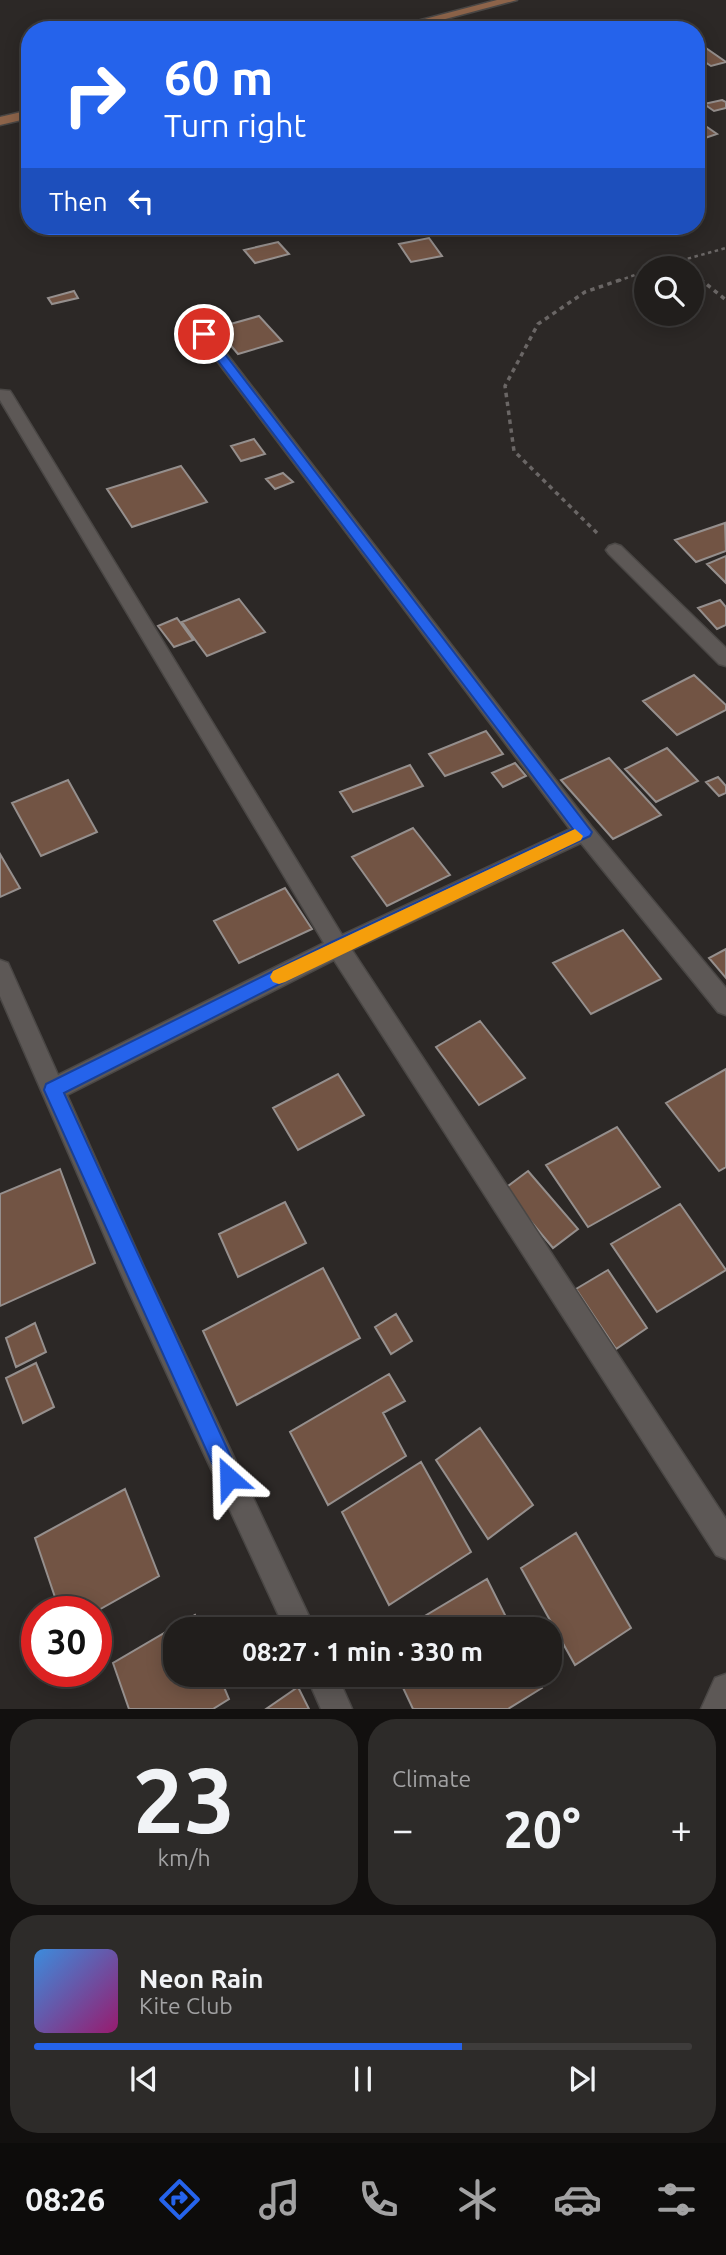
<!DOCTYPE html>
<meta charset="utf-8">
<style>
:root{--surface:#211e1c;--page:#2d2b29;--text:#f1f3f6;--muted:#a2a2a3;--line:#3e3c3b;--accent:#2563eb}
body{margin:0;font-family:Ubuntu,sans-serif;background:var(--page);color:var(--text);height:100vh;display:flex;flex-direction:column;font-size:26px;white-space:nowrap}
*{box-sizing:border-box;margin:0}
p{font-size:23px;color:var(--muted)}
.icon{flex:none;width:38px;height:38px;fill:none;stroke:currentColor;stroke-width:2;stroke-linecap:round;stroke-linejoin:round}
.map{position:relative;height:1709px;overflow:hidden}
.details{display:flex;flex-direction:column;gap:10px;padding:10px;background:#12100f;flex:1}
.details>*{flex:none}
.banner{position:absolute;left:21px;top:21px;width:684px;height:214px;border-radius:28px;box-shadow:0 4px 18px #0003,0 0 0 2px var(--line);background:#2563eb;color:#fff;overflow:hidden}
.tools{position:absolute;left:634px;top:256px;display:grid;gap:14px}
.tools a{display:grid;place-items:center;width:70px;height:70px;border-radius:50%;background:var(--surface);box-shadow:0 4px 18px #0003,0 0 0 2px var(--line);font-size:35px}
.speed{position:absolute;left:21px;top:1596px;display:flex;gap:14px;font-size:35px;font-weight:700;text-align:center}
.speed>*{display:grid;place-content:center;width:91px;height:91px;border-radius:50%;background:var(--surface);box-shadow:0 4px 18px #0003,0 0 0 2px var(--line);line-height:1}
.speed .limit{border:10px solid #d22;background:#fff;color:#111}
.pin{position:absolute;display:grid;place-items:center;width:60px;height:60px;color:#fff;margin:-30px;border:4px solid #fff;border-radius:50%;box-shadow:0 2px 7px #0007}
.me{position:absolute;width:77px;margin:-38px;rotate:335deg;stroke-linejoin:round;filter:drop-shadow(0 0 5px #0008)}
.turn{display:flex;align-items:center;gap:24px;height:147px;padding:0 28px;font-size:32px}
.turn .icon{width:91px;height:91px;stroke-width:2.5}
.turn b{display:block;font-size:49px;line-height:60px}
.then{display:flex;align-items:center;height:66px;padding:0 28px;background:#0003;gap:14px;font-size:26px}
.big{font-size:52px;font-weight:700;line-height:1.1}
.details .card{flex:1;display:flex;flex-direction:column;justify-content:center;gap:10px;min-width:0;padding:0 24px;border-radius:28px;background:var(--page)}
.details .dial{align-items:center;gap:0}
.dial b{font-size:91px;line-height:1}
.song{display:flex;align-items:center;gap:21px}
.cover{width:84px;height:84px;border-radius:10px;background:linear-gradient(135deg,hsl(210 70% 55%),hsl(320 70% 35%))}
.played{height:7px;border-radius:4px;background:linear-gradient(90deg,var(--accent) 65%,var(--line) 65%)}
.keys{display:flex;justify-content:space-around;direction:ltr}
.heat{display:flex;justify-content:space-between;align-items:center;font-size:38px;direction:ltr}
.details .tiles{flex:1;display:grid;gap:10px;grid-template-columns:1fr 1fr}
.card:last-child{grid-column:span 2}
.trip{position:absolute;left:163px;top:1617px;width:399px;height:70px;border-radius:28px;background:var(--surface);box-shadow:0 4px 18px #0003,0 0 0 2px var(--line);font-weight:700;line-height:70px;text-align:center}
.tabs{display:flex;height:112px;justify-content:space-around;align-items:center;background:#0d0c0b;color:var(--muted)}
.tabs .icon{width:49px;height:49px}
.tabs .on{color:var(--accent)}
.tabs b{font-size:32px;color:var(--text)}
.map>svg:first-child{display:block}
.building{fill:#725444;stroke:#958f8d;stroke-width:2}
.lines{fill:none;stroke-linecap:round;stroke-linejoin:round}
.minor-casing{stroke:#4a4745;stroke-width:3}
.secondary-casing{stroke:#4a4745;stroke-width:3}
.path-far1{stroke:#6a6665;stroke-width:2.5;stroke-dasharray:3.5 3.5;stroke-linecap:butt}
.path{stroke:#6a6665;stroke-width:3.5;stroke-dasharray:4.5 4.5;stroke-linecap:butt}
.minor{fill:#5d5856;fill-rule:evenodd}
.secondary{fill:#8d644a;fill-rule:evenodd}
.route{fill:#2563eb;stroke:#184099;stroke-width:2}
.slow{fill:#f59e0b}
</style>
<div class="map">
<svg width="726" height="1709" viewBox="0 0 726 1709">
<rect width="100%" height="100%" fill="#2c2826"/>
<path class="building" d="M703,46L726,62L711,66L696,56V48Z
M722,100L726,102V108L714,111L704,104Z
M707,127L717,134L696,141V130Z
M429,238L442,256L411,262L399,244Z
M278,242L289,254L255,263L244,250Z
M74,291L78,298L52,304L48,298Z
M259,316L282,341L238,354L216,328Z
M254,439L265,454L241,461L231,446Z
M181,466L207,502L132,527L107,489Z
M283,473L293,482L275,489L266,479Z
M725,523L726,551L696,562L675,540Z
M726,556V583L707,564Z
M239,599L265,632L207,656L182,622Z
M720,600L726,607V625L717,629L698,608Z
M177,618L193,640L174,647L158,626Z
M694,675L726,705V710L677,735L643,701Z
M486,731L503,754L445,776L429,754Z
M667,748L698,781L656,802L625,769Z
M609,758L661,815L613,839L561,780Z
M515,763L526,776L503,787L492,773Z
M410,765L423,786L353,812L340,792Z
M718,777L726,786V793L719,796L706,782Z
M68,780L97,832L41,856L12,803Z
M413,828L450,875L387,906L352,857Z
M0,854L20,888L0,897Z
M285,888L312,929L239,963L214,921Z
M623,930L661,979L591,1014L553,963Z
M726,949V978L709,958Z
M480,1021L525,1078L479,1105L436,1047Z
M726,1069V1167L719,1171L666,1103Z
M338,1074L364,1115L298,1150L273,1108Z
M617,1127L660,1187L588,1227L546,1165Z
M60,1169L95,1263L0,1306V1194Z
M528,1171L578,1229L553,1248L504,1189Z
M285,1202L306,1243L238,1277L219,1234Z
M680,1204L726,1270L657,1312L611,1244Z
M323,1268L360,1338L237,1405L203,1331Z
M608,1270L647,1328L616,1349L576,1289Z
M396,1314L412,1341L391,1354L375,1327Z
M35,1323L46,1352L16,1367L6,1338Z
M36,1363L54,1407L23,1423L6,1378Z
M389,1374L405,1401L383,1413L406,1456L328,1505L290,1432Z
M480,1428L533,1505L488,1539L436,1460Z
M421,1462L471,1552L389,1605L342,1512Z
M125,1489L159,1576L95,1612H60L35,1538Z
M576,1533L631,1628L575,1665L521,1568Z
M487,1579L512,1629H403Z
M195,1615L201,1629H175V1675H219L229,1699L213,1709H129L113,1663Z
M397,1675H535L542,1688L508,1709H413Z
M298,1687L309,1709H266Z"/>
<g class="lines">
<g class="minor-casing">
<path id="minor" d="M204,330L209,331L591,826L726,988V1015L718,1012L581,843L352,950L726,1519V1559L716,1555L334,960L67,1095L144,1267L315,1629H285L126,1285L0,996V960L8,963L58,1075L324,943L0,400V390L10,391L12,394L342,935L570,829L199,337L197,334Z
M615,544L621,546L726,648V666L719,664L609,554L606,550L609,546Z
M726,1674V1709H701L715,1678Z
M306,1675H337L352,1709H321Z"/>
</g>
<g class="secondary-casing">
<path id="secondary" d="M497,0H517L404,30H383Z
M30,110V118L0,125V117Z"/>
</g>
<path class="path-far1" d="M679,260L688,268
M654,268L726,248
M691,271L703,281
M618,281L646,271"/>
<path class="path" d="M700,279L726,300
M597,533L514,451L505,386L538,324L585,292L623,279"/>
<use href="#minor" class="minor"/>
<use href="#secondary" class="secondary"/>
</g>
<path class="route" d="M204,331L208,332L592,832L590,836L343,952L64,1093L237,1470L240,1478L237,1485L229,1489L222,1485L44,1090L46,1084L332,942L573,829L200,337L198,334Z"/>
<path class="slow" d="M575,829L583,836L581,840L285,982L279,984L273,982L270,977L273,971Z"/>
</svg>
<div class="tools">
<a><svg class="icon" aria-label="search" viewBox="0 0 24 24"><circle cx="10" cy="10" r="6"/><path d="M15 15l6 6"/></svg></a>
</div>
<div class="speed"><div class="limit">30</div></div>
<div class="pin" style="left:204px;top:334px;background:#d93025"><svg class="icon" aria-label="arrive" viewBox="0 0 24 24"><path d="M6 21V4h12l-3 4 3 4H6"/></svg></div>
<svg class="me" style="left:229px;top:1478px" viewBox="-20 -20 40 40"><path d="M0-17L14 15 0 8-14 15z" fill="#2563eb" stroke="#fff" stroke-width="4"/></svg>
<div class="trip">08:27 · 1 min · 330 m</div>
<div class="banner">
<div class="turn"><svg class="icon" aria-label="right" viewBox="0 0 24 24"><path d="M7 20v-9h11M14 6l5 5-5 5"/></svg><div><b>60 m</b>Turn right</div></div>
<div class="then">Then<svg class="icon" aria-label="left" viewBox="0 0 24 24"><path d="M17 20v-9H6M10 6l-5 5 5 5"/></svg></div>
</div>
</div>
<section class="details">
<div class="tiles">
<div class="card dial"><b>23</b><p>km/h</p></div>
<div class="card"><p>Climate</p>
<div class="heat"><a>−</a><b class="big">20°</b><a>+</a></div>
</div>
<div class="card">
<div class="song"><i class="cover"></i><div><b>Neon Rain</b><p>Kite Club</p></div></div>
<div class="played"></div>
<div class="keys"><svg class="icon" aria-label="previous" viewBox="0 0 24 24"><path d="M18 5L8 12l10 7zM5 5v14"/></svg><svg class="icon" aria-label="pause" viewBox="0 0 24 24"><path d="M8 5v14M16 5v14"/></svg><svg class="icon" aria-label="next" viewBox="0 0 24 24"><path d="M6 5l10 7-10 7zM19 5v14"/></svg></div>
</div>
</div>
</section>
<nav class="tabs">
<b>08:26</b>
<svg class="icon on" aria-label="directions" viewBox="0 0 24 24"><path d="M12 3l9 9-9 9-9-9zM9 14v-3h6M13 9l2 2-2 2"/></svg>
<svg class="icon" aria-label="music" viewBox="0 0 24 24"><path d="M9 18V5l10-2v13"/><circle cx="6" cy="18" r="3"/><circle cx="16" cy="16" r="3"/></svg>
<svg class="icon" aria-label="phone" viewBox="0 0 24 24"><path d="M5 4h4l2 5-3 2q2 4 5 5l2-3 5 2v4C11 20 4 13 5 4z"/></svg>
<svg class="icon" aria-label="climate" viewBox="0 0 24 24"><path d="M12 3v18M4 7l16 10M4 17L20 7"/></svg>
<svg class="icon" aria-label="car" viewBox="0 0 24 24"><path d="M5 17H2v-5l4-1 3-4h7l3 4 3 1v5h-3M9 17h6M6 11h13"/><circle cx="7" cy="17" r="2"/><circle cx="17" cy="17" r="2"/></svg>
<svg class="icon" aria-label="filters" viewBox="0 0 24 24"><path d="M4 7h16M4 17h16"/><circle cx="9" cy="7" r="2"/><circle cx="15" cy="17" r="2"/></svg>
</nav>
